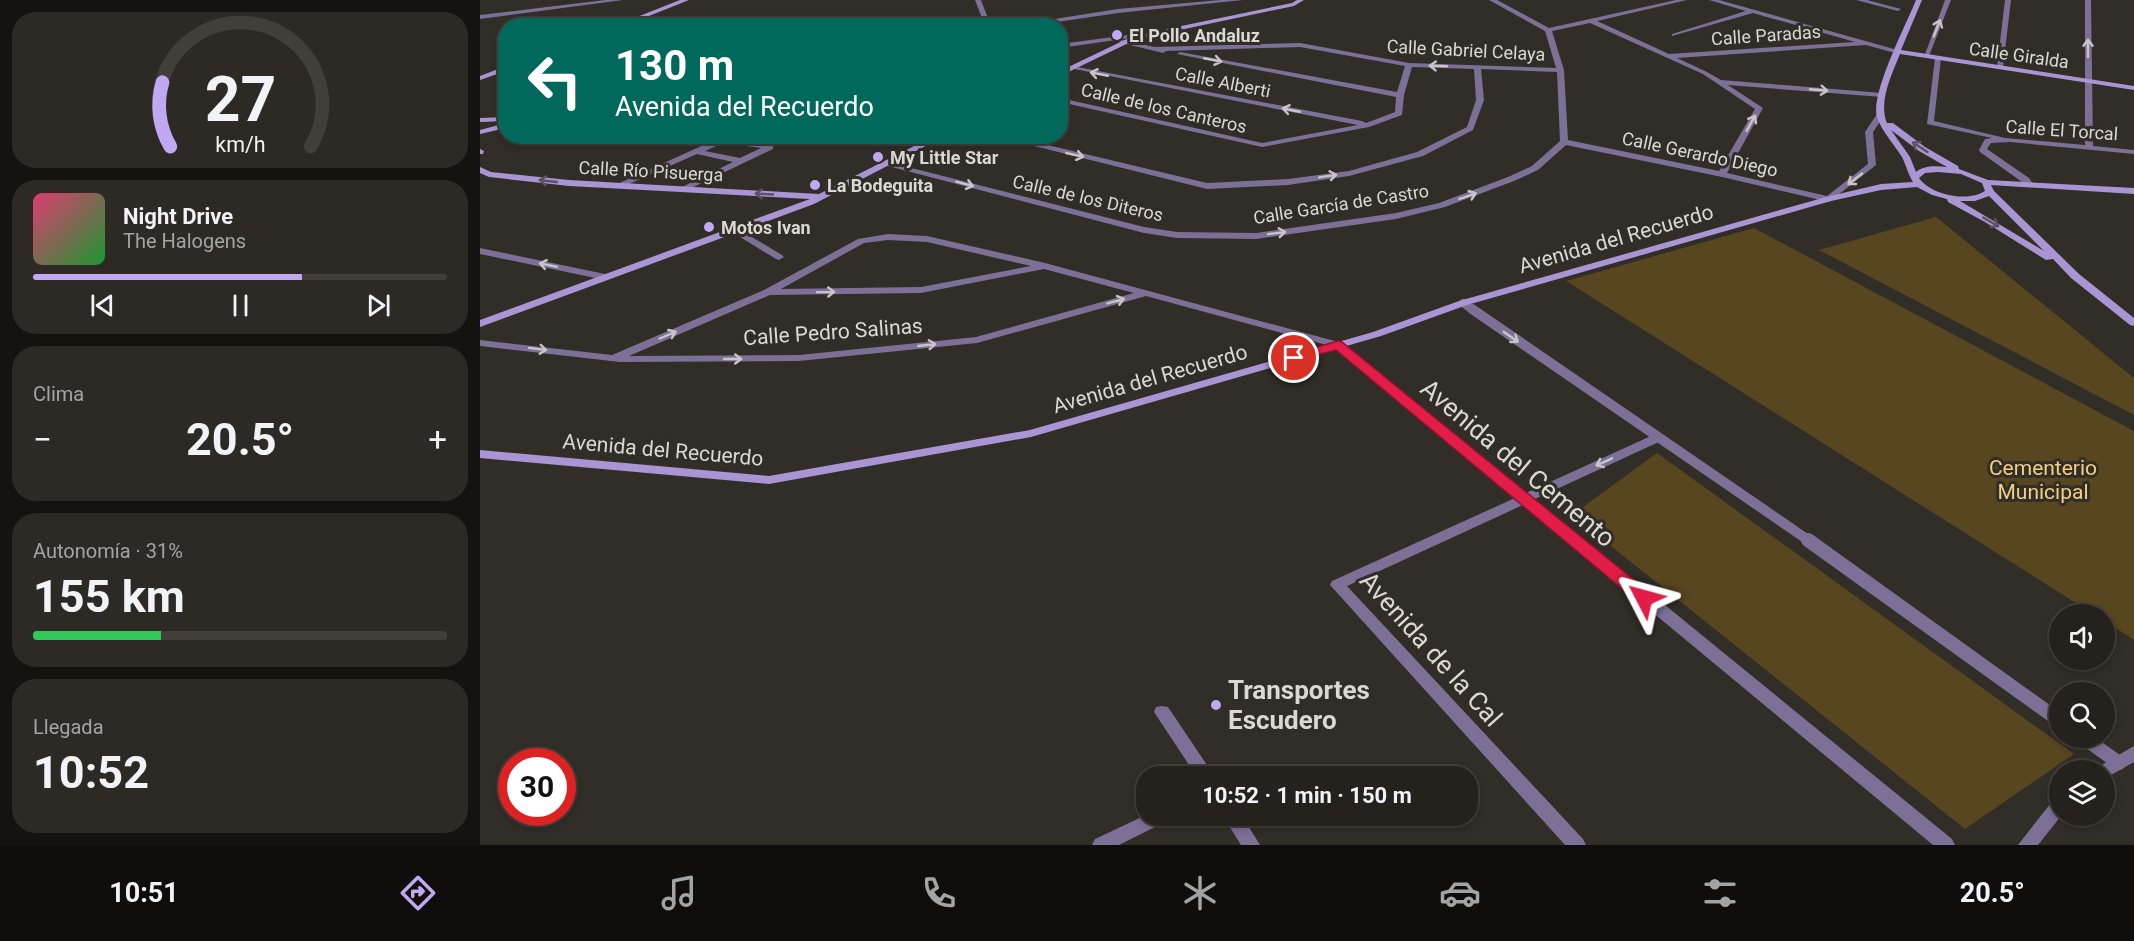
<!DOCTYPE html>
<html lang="es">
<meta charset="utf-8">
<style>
:root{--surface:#25221d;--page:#2d2a26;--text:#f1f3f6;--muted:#a3a4a4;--line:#423f3b;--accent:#c1a8f3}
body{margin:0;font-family:Roboto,sans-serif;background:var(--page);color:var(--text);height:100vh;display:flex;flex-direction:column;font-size:22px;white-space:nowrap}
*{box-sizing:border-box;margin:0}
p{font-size:20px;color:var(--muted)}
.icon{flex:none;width:33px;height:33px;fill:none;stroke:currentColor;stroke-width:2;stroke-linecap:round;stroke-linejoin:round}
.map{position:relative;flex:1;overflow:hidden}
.details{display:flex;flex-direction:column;gap:12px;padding:12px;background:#141310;width:480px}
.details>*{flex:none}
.banner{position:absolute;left:18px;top:18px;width:570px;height:126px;border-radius:24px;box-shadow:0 3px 9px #0003,0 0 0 2px var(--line);background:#00695c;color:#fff;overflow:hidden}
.controls{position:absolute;left:1569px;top:604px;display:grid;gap:12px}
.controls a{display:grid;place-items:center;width:66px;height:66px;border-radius:50%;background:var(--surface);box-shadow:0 3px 9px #0003,0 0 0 2px var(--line);font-size:30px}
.speed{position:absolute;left:18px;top:748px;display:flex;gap:12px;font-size:30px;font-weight:700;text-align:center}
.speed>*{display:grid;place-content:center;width:78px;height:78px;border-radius:50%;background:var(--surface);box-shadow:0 3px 9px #0003,0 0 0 2px var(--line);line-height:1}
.speed .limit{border:9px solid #d22;background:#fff;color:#111}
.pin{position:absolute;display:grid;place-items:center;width:51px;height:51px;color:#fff;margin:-26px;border:3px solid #fff;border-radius:50%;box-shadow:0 2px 6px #0007}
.me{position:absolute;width:66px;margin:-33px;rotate:309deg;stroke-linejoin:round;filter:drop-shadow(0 0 4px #0008)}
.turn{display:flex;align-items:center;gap:21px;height:126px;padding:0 18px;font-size:27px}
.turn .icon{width:78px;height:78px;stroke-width:2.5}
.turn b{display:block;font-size:42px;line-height:51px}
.big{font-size:45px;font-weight:700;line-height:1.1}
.details .card{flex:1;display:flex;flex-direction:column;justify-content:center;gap:9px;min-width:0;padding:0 21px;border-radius:24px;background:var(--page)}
.details .dial{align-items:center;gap:0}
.dial svg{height:156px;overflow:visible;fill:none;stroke:var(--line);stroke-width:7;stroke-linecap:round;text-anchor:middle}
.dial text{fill:var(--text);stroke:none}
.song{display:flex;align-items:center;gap:18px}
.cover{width:72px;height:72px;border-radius:9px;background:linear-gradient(135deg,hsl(340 70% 55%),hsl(130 70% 35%))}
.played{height:6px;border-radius:3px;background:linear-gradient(90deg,var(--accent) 65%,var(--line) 65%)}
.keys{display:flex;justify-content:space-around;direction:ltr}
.heat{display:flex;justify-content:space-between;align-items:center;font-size:33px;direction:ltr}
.charge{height:9px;border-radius:4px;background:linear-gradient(90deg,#34c759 31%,var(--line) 0)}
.trip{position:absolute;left:656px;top:766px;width:342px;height:60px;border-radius:24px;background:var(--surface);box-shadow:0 3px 9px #0003,0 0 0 2px var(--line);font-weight:700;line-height:60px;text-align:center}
.tab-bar{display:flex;height:96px;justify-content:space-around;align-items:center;background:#0f0e0c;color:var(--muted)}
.tab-bar .icon{width:42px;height:42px}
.tab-bar .active{color:var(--accent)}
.tab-bar b{font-size:27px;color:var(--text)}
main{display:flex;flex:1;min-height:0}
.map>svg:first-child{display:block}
.green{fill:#574620}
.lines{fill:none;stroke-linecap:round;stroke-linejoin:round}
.lane-far2{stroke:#7c7097;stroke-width:8}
.lane-far1{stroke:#7c7097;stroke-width:10}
.lane{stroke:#7c7097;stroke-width:14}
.street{fill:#7c7097;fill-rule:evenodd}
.secondary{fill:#a995d3;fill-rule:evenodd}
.oneway{stroke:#c8c4c8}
.oneway2{stroke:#5b5163}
.route{fill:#e11d48;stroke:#92132f;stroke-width:1.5}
.poi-dot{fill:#c1a8f3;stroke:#312d27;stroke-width:2}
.labels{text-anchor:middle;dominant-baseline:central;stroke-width:6;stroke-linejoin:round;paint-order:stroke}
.far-poi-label{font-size:18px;font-weight:bold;fill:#dbd9d4;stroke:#312d27;text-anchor:start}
.far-street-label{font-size:18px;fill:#dbd9d4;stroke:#312d27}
.street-label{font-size:21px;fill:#dbd9d4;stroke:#312d27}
.park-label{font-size:21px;fill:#f3cf81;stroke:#312d27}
.near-street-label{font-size:26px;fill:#dbd9d4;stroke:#312d27}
.near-poi-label{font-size:26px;font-weight:bold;fill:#dbd9d4;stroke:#312d27;text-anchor:start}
</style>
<main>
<section class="details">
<div class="card dial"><svg viewBox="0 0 100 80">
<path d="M14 69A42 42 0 1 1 86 69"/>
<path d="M14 69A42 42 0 0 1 10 36" stroke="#c1a8f3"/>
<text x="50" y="56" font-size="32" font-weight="700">27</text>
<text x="50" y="72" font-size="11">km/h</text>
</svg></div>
<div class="card">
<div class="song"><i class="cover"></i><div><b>Night Drive</b><p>The Halogens</p></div></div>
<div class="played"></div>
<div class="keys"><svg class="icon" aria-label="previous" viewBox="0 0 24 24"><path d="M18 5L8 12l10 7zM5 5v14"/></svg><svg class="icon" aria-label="pause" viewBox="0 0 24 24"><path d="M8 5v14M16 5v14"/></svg><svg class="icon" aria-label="next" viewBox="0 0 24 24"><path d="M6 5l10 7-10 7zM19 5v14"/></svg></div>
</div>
<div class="card"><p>Clima</p>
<div class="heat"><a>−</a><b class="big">20.5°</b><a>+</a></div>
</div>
<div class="card"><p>Autonomía · 31%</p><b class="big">155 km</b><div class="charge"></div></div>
<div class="card"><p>Llegada</p><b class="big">10:52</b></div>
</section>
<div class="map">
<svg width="1654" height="845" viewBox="0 0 1654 845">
<rect width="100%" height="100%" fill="#312d27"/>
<path class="green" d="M1456,217L1654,378V415L1339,250Z
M1274,228L1654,431V640L1625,621L1624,615H1615L1086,281Z
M1177,453L1594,754L1485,829L1092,515Z"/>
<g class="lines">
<path class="lane-far2" d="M983,303L994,311"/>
<path class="lane-far1" d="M992,309L1331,542"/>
<path class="lane" d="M1328,540L1580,721
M1604,738L1639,763"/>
<path class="street" d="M125,0H143L0,19V15Z
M495,0H501L511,26H505Z
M740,0H763L638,13L550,26H530L638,9Z
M1009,0H1017L1069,28L1196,0H1207L1117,21L1189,54L1375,42L1273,13L1192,36V34L1266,11L1229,0H1239L1421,51L1422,52L1419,54L1386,45L1197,58L1227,72L1241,80L1402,93L1406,95L1402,97L1248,85L1283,108L1247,173L1347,196L1388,164L1385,132L1397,114H1400L1404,116L1393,132L1396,165L1349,202L1242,177L1086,145L1058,170L1034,181L965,207L916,219L776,239L697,238L664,233L404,165L408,162L664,227L697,232L776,233L916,213L959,203L1028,177L1052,166L1080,141L1077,72L1001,69L1004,100L993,130L943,156L869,176L808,185L727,189L514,136H530L727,183L808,179L869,171L937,152L987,127L996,100L994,69L932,67L924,95L922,115L889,127L782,147L580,102V98L782,143L878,125L589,68L592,66L882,121L886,123L915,112L916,97L697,54L700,52L917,92L925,66L820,47L686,51L683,53L638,42L641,40L675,47L820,43L929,63L1076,68L1065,31ZM1110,23L1223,74L1275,109L1239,171L1088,140L1084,70L1072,31Z
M1376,0H1387L1421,9L1418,11Z
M1465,0H1471L1449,56L1444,57Z
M1525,0H1531L1523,67L1520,69L1517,67Z
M1605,0H1611L1613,146L1654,150V154L1530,142L1511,143L1507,149L1549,178L1553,184L1549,187L1500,152L1499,150L1505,139L1512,138L1447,124L1455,58L1458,56L1461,58L1454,121L1525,138L1605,145Z
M648,35L651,37L650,38L580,48V44Z
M291,136H302L287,144L293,145V149L205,191L198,189L253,162L217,154L140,188L133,186L239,138L277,143ZM243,143L281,148L260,158L225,151Z
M255,227L302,255L304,257L299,260L296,259L252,232L250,230Z
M408,234L447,236L565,263L862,343L1046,493L1173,435H1181L1183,438L1181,441L1055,499L1472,839L1475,845H1453L1043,505L867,586L1103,839L1106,845H1085L850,585L852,581L1035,498L854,347L666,296L497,343L319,361L140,362L0,346V340L132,355L284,290L378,239ZM408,240L447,242L551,266L441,287L301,289L384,243ZM564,269L654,293L496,337L319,355L149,356L290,295L441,293Z
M0,248L125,274L130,277L125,280L0,254Z
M682,706L688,707L735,777H717L674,712L676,707Z
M1654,746V762L1624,779V771H1616L1618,767Z
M1580,797L1581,816L1558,845H1538L1574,799Z
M666,815L690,816L687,821L639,845H612L615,839Z
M743,816H762L780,845H761Z"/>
<path class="secondary" d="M200,0H209L144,26H134Z
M817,0H824L814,6L657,39L580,76V71L653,36L812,3Z
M1436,0H1442L1421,50L1654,86V90L1420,54C1412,74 1398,102 1407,123H1413L1445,147L1478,166L1479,169L1508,180L1654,188V194L1511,185L1514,191L1599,274L1654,318V326L1650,325L1591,278L1573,259L1566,260L1505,222L1468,202L1467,199L1452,195L1437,187L1401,190L1351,201L987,305L901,336L551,437L289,484L0,458V450L289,476L550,430L893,332L979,301L1346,197L1401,184L1433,182C1428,174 1426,165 1422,157C1414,144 1402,132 1397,117C1390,94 1426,25 1436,0ZM1411,130L1439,151L1467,167C1457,166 1444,165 1436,172L1430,157ZM1458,172L1481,174L1502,183L1505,191C1488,202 1452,196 1439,178L1445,173ZM1509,196L1564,251L1480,201H1495Z
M26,66V71L0,80V76Z
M26,117V121L0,122V118Z
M26,123V128L0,134V130Z
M454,136H465L334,204L0,327V320L330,199L89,186L9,177L0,173V167L11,172L89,180L339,194Z
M0,149L4,151L3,154H0Z"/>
</g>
<defs><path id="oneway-shaft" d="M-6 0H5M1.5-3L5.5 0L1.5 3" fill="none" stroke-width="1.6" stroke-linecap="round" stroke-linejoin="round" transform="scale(1.5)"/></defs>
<g class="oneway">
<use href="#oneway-shaft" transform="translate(1457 28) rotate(-69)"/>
<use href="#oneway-shaft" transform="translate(1608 48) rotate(-90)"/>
<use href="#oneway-shaft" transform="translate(733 60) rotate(11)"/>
<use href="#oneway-shaft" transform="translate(958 66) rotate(-178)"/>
<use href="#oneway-shaft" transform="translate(619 74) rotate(-169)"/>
<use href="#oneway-shaft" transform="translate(1339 90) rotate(5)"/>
<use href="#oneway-shaft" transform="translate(811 110) rotate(-169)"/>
<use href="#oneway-shaft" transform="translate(1271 123) rotate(-61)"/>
<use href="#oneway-shaft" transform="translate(595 155) rotate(13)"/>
<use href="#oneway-shaft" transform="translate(848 176) rotate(-9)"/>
<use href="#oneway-shaft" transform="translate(1375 179) rotate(142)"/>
<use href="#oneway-shaft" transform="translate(485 184) rotate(15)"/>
<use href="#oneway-shaft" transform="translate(988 196) rotate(-19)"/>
<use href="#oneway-shaft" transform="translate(797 233) rotate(-7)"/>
<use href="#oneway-shaft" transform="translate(68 265) rotate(-168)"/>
<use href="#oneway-shaft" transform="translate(346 292) rotate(-1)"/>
<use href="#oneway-shaft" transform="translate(636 301) rotate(-15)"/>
<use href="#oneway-shaft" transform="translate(188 335) rotate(-23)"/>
<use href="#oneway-shaft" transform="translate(1031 337) rotate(35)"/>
<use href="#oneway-shaft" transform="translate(447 345) rotate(-6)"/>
<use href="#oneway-shaft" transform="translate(58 349) rotate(7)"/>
<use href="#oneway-shaft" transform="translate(253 359)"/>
<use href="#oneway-shaft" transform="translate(1124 462) rotate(156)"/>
</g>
<g class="oneway2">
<use href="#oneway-shaft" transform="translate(1440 147) rotate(-147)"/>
<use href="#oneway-shaft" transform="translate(68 181) rotate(-174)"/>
<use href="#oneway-shaft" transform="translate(284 194) rotate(-177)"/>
<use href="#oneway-shaft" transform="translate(1511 222) rotate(30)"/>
</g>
<path class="route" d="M858,341L862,342L1170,593L1172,598L1170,602H1158L856,350L814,361L808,358L810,355Z"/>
<g class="poi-dot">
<circle cx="637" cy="35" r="6"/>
<circle cx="398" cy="157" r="6"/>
<circle cx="335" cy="185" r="6"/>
<circle cx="229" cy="227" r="6"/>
<circle cx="736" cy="705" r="6"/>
</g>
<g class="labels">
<g class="far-poi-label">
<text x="649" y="35">El Pollo Andaluz</text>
<text x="410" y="157">My Little Star</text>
<text x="347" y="185">La Bodeguita</text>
<text x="241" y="227">Motos Ivan</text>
</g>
<g class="far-street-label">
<text transform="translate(1286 35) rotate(-4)">Calle Paradas</text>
<text transform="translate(986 50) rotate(3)">Calle Gabriel Celaya</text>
<text transform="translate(1539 55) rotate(8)">Calle Giralda</text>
<text transform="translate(743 82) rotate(11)">Calle Alberti</text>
<text transform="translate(684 108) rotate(13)">Calle de los Canteros</text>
<text transform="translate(1582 130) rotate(4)">Calle El Torcal</text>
<text transform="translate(1220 154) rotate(12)">Calle Gerardo Diego</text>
<text transform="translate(171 171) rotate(3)">Calle Río Pisuerga</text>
<text transform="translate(608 198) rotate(13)">Calle de los Diteros</text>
<text transform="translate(861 204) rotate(-9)">Calle García de Castro</text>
</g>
<g class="street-label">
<text transform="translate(1136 239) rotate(-16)">Avenida del Recuerdo</text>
<text transform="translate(353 332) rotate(-4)">Calle Pedro Salinas</text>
<text transform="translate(670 379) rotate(-16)">Avenida del Recuerdo</text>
<text transform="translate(183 450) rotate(5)">Avenida del Recuerdo</text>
</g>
<g class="park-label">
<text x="1563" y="468">Cementerio<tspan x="1563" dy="24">Municipal</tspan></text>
</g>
<g class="near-street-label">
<text transform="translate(1038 463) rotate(40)">Avenida del Cemento</text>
<text transform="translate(951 649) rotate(48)">Avenida de la Cal</text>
</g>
<g class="near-poi-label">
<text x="748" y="690">Transportes<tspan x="748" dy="30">Escudero</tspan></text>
</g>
</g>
</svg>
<div class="controls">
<a><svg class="icon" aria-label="sound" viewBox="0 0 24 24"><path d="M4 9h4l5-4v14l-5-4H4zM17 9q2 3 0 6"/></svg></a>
<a><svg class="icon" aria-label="search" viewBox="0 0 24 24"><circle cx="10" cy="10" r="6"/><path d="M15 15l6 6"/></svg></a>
<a><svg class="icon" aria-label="layers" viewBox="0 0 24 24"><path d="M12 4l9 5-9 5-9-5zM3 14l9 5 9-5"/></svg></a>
</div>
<div class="speed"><div class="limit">30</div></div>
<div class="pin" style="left:814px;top:358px;background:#d93025"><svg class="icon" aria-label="arrive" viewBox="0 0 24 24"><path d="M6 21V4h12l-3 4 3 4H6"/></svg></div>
<svg class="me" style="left:1164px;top:598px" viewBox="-20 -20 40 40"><path d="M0-17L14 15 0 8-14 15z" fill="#e11d48" stroke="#fff" stroke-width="4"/></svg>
<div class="trip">10:52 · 1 min · 150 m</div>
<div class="banner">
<div class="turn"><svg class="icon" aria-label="left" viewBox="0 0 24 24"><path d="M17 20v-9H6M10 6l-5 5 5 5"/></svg><div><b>130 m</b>Avenida del Recuerdo</div></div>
</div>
</div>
</main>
<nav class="tab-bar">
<b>10:51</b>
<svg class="icon active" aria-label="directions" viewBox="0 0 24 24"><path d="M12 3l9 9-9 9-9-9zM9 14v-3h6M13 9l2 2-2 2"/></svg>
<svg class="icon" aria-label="music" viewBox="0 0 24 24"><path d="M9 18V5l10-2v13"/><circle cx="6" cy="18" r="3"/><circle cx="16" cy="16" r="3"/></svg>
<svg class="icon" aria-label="phone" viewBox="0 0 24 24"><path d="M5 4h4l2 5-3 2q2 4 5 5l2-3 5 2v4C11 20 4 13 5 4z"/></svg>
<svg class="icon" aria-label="climate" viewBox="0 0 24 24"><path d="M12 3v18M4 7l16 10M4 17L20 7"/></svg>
<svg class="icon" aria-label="car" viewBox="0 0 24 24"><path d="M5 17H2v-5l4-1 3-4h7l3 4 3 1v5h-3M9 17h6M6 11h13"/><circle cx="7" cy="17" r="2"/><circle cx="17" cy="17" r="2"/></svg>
<svg class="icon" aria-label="filters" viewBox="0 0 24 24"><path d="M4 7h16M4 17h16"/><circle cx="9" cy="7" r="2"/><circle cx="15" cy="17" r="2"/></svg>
<b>20.5°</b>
</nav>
